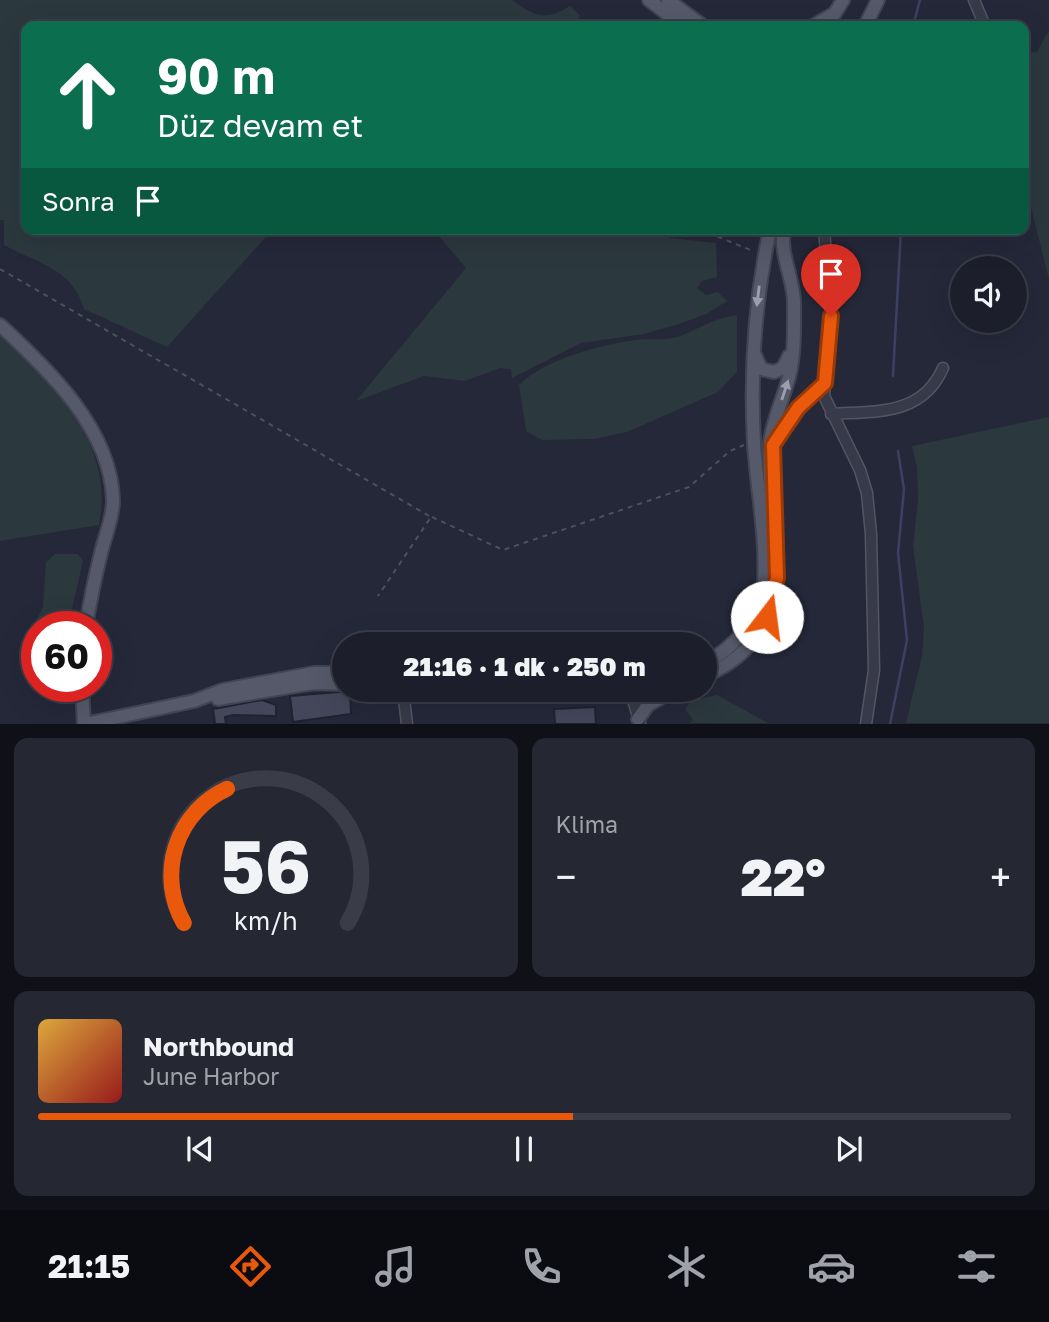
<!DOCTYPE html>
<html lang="tr">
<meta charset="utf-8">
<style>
:root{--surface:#1c1e2b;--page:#252733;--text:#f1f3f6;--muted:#a0a2a9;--line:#3a3c47;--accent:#ea580c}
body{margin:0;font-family:"Golos Text",sans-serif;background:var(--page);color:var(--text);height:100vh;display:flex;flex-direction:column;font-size:26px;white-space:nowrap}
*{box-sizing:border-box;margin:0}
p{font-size:23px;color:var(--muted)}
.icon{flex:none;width:38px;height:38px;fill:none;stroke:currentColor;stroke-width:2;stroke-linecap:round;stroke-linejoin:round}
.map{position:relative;height:724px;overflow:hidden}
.panel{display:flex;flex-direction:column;gap:14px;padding:14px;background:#0f1018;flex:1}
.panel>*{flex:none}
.hud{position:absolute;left:21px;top:21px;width:1008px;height:214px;border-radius:14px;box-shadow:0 7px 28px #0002,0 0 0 2px var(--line);background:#0b6e4f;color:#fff;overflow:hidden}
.tools{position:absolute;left:950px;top:256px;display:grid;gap:14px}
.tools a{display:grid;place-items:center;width:77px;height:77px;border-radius:50%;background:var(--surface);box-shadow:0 7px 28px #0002,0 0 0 2px var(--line);font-size:35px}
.speed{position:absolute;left:21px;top:611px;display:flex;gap:14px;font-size:35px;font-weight:700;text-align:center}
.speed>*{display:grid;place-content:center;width:91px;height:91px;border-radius:50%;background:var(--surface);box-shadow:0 7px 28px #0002,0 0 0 2px var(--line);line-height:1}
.speed .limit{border:10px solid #d22;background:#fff;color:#111}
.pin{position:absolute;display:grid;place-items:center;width:60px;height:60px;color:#fff;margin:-72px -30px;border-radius:50% 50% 50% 0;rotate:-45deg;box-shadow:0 0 7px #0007}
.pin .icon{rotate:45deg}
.me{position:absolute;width:77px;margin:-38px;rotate:15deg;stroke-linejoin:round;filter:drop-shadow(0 0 5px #0008)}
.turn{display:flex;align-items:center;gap:24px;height:147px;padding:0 21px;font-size:32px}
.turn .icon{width:91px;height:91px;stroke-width:2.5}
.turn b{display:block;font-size:49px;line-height:60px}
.then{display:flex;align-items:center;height:66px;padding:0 21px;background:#0003;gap:14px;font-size:26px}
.big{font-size:52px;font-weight:800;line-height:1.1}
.panel .widget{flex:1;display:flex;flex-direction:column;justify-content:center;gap:10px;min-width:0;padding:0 24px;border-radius:14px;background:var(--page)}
.panel .dial{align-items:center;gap:0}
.dial svg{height:182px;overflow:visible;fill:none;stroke:var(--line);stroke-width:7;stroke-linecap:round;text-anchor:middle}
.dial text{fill:var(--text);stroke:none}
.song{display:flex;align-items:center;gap:21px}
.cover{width:84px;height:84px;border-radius:10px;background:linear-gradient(135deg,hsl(40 70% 55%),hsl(0 70% 35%))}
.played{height:7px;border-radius:4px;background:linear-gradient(90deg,var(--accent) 55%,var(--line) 55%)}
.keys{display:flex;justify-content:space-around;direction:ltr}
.heat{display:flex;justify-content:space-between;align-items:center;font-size:38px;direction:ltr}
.panel .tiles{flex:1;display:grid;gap:14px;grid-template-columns:1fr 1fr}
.widget:last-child{grid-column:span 2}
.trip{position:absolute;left:332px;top:632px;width:385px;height:70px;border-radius:35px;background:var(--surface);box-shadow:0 7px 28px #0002,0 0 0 2px var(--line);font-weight:800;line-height:70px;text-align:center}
.tabs{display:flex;height:112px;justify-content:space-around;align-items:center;background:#0b0c11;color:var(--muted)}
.tabs .icon{width:49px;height:49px}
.tabs .current{color:var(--accent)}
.tabs b{font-size:32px;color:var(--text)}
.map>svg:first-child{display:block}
.green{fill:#2b383e}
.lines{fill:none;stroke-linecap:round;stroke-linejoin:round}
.stream{stroke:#3c4160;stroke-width:2.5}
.building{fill:#44475a;stroke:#1f2230;stroke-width:2}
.minor-casing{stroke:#535564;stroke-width:13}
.major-casing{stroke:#414452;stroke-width:16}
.path{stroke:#48535b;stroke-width:2;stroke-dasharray:5 5;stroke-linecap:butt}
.minor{stroke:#383a49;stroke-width:10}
.major{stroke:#565969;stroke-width:12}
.oneway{fill:#9c9eae}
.route-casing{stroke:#983908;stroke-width:18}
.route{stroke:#ea580c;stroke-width:12}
</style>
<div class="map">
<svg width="1049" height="724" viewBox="0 0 1049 724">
<rect width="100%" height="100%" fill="#252839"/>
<path class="green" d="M0,0H512C534,16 545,22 570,6L580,15L576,26H26V229H273L167,347L84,309C72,268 38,264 4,245V220H0Z
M1049,30V279L1024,179V64L1026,53L1037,52Z
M433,229H558L563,233L569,229H657L670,238L716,243L717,277L702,281L697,288L706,295L718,292L727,301L706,314L682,323L644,334L581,343L512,378L511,369L500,368L465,381L424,376L356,401L466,268Z
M737,315V372L718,392L627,432L593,439L542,440L526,431L519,385C546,359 597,346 634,340C647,338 664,341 677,337C699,330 709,319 737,315Z
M0,333C52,387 116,442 99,525L0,541Z
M1049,417V723H906L922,656L924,628L913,546L918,500L917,467L912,446Z
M55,554H78L83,561L68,626H37V635L35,623L43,607L46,562Z
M717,695L768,723H690L693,720L685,709L691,701Z"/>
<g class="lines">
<path class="stream" d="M913,26L920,0
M893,376L901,229
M890,724L907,640L898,553L904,489L898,451"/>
</g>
<path class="building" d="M350,691L351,714L293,722L290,696Z
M262,700L276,705V716L233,715L225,717L226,724H215L213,709Z
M595,707L596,724H555L554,709Z"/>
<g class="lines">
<g class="minor-casing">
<path id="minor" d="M974,0L985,26
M824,229L831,316L824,396L860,470L867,493L871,534L874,670L866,724
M831,414C876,411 922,416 943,368
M773,452V445L798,408L825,383
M403,690L407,724
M630,690L640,723"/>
</g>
<g class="major-casing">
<path id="major" d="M649,0L683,26
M668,0L703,26
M813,26L832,15
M827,26L843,0
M865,26L878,0
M0,325C48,369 112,430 113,501C113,518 105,536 101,553C95,577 90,602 86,626
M755,355L761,369L774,372L783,368L789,356
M705,662C737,648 757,617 764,584C767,538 757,490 754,444C750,372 755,299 770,229
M705,676C811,630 764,530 770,444C772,421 783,400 789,377C795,354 794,326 794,303C794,278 779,254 784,229
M82,686L84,724
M218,699L313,683L345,684
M638,719L648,705L674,690
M85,724L194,701L223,690L314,673H345"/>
</g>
<path class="path" d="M699,229L753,251
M0,269L431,517L378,596
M432,517L503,550L689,487L730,451L744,445"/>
<use href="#minor" class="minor"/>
<use href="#major" class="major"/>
</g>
<defs><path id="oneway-solid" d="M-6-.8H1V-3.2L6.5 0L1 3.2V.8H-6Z" transform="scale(1.75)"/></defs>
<g class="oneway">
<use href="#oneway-solid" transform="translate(758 296) rotate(97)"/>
<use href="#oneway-solid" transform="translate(785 390) rotate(-72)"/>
</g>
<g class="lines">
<g class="route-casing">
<path id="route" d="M767,617L777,578L773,445L798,408L825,383L831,316"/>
</g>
<use href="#route" class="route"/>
</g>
</svg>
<div class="tools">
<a><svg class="icon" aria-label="sound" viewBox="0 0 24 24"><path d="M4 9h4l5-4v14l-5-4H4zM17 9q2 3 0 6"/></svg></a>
</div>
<div class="speed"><div class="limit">60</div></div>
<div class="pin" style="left:831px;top:316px;background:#d93025"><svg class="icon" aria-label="arrive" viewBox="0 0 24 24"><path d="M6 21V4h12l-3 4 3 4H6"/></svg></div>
<svg class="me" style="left:767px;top:617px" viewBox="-20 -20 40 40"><circle r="19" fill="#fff"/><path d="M0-13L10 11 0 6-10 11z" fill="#ea580c"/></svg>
<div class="trip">21:16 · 1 dk · 250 m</div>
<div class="hud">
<div class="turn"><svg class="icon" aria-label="ahead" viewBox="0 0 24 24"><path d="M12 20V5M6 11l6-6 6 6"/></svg><div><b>90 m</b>Düz devam et</div></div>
<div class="then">Sonra<svg class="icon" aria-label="arrive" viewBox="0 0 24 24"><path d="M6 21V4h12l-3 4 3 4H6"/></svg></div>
</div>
</div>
<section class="panel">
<div class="tiles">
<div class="widget dial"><svg viewBox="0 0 100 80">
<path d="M14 69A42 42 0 1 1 86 69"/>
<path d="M14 69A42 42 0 0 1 33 10" stroke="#ea580c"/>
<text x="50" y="56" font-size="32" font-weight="700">56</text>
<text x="50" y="72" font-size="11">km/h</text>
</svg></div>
<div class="widget"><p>Klima</p>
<div class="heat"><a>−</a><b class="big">22°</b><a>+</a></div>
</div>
<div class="widget">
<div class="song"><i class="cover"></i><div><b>Northbound</b><p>June Harbor</p></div></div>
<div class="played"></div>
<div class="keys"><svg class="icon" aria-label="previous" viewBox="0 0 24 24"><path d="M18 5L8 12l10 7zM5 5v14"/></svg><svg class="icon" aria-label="pause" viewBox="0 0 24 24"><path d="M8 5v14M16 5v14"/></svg><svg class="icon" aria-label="next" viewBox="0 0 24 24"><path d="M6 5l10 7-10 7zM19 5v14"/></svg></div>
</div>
</div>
</section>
<nav class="tabs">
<b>21:15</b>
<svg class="icon current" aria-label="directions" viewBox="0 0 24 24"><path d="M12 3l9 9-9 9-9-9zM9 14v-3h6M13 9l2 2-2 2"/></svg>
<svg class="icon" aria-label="music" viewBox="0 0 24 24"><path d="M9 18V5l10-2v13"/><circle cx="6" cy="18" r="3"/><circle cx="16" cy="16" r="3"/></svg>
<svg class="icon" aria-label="phone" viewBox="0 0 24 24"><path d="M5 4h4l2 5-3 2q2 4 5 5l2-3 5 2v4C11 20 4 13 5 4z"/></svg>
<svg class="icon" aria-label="climate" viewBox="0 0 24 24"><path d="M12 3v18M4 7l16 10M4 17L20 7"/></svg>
<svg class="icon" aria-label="car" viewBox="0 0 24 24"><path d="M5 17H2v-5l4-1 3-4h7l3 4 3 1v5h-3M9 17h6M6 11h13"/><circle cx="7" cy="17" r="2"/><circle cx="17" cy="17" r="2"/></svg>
<svg class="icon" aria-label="filters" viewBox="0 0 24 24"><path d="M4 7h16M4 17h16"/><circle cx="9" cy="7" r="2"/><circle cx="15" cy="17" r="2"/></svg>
</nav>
